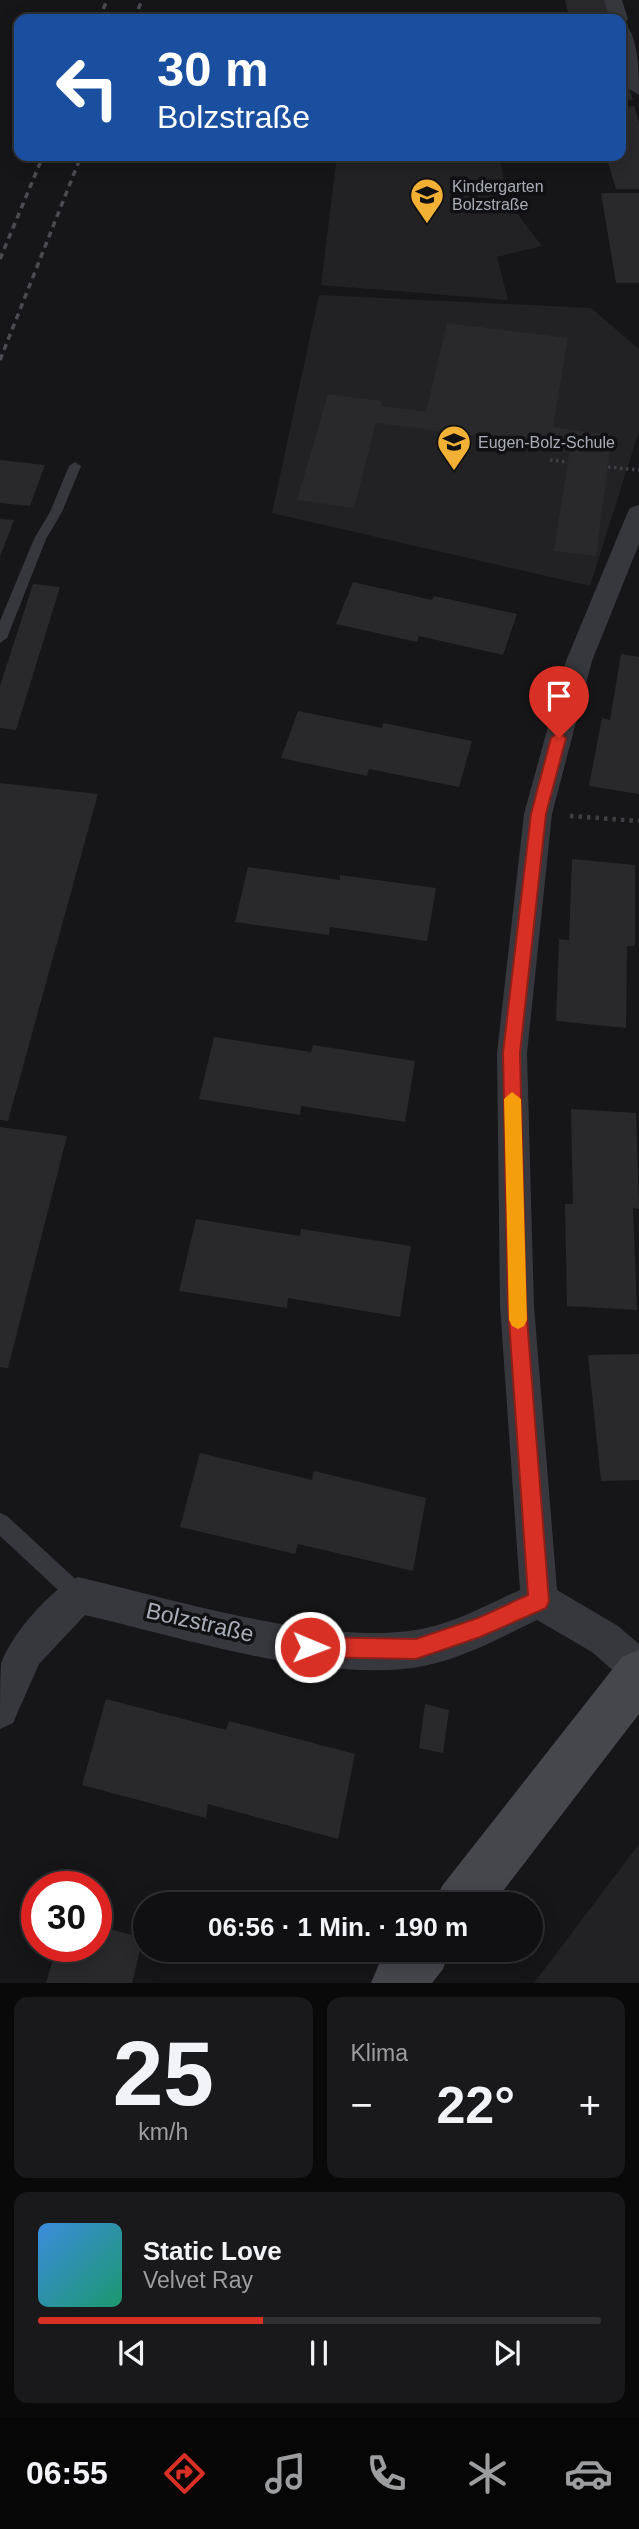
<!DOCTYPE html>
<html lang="de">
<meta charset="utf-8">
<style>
:root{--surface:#101012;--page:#19191b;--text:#f1f3f6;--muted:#9c9d9f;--line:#303032;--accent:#d93025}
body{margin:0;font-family:Helvetica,sans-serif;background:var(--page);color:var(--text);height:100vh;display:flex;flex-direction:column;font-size:26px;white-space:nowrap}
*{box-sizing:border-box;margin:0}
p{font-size:23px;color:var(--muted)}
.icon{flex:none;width:38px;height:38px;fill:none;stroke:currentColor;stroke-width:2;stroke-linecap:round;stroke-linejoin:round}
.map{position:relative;height:1983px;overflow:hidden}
.panel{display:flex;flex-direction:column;gap:14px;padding:14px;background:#09090a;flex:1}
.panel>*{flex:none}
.top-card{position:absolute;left:14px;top:14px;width:612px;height:147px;border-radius:14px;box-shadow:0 4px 18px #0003,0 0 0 2px var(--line);background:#1a4fa0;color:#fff;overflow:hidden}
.speed{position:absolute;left:21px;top:1871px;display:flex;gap:14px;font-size:35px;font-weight:700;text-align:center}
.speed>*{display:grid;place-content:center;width:91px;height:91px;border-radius:50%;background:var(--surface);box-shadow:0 4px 18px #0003,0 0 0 2px var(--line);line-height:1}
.speed .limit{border:10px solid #d22;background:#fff;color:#111}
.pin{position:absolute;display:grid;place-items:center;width:60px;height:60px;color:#fff;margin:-72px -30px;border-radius:50% 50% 50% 0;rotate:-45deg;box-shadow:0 0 7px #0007}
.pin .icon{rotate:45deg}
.me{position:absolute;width:77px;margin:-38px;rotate:91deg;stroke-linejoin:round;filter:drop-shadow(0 0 5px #0008)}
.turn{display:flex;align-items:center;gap:24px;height:147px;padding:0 28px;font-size:32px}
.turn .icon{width:91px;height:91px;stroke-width:2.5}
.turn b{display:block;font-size:49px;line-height:60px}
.big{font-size:52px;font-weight:600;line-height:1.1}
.panel .card{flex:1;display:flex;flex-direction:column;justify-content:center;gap:10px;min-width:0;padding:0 24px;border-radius:14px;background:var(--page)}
.panel .dial{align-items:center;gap:0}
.dial b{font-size:91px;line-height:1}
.song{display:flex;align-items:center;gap:21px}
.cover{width:84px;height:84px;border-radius:10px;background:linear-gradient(135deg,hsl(210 70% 55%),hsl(160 70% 35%))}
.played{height:7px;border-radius:4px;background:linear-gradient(90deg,var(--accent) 40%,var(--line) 40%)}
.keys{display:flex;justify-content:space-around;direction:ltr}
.heat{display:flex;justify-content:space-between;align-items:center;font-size:38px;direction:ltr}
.panel .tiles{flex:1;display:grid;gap:14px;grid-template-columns:1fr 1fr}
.card:last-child{grid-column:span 2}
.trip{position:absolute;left:133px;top:1892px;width:410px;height:70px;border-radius:35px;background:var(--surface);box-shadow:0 4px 18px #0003,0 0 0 2px var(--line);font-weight:600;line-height:70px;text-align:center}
.tab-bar{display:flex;height:112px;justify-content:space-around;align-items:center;background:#060607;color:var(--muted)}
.tab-bar .icon{width:49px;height:49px}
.tab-bar .selected{color:var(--accent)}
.tab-bar b{font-size:32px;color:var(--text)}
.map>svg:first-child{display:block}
.built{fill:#222225}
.building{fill:#29292c}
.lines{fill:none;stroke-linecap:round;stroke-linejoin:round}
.path-far1{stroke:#3d3f44;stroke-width:3.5;stroke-dasharray:2.5 3.5;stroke-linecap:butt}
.path{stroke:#3d3f44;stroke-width:4.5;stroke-dasharray:3.5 5;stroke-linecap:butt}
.service{fill:#37383d;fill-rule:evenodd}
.minor{fill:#37383d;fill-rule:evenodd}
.secondary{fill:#45474d;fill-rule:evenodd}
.rail{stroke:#4a4c52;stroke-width:3.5;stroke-dasharray:6 5;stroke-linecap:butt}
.route{fill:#d93025;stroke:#8d1f18;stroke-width:2}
.slow{fill:#f59e0b}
.labels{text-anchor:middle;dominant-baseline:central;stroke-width:7;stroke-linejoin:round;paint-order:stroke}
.far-poi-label{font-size:16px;fill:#a8adb8;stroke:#111113;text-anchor:start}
.near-street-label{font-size:23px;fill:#a8adb8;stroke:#111113}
</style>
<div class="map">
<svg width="639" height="1983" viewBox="0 0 639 1983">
<rect width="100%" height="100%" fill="#161618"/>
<path class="built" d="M337,156H499L509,203L542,246L497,257L508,300L321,285Z
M319,295L591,308L639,349V431L590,586L272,513Z
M639,1844V1983H534Z"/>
<path class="building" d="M565,0H605L611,19H570Z
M621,62H622L633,100L621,101Z
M634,106L639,122V189H616L606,156H621V107Z
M601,193H639V283H616Z
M447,323L568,338L553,427L612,435L596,556L554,551L570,448L376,423L354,508L297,500L328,394L382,401L381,406L426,412Z
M0,460L45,465L30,506L0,503Z
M0,519L14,520L0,557Z
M353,582L432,600L434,596L517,614L503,655L419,636L417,642L336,624Z
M33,584L60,587L16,730L0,728V686Z
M621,654L639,657V794L589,786L602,718L610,720Z
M298,711L382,728L383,723L472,741L459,787L369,769L367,776L281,758Z
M0,783L98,794L8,1121L0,1120Z
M572,859L635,865V946H627L626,1028L556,1021L559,939L569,940Z
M248,867L340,880V875L436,888L427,941L330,927L329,935L235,922Z
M214,1037L311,1052L313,1045L415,1061L405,1122L301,1106L300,1115L199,1099Z
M571,1109L636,1113L639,1209L633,1208L637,1310L567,1306L565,1204H573Z
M0,1127L67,1136L8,1368L0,1367Z
M196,1219L300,1236L301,1229L411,1246L400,1317L288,1298L287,1308L179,1291Z
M639,1354V1480L601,1481L588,1355Z
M200,1453L312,1480L314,1471L426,1498L413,1571L298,1544L295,1554L180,1527Z
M106,1699L226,1730L229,1721L355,1754L338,1839L208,1804L206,1818L82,1785Z
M425,1704L449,1710L443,1753L419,1748Z
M96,1925L143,1938L132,1983H46L57,1946H96Z"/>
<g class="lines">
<path class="path-far1" d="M550,460L568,462
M608,467L639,470"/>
<path class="path" d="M570,816L639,821"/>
<path class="service" d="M75,462L81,466L62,512L46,539L7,638L0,643V621L34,539L50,512L69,466Z
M0,1513L7,1516L85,1588L88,1595L85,1602L78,1605L71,1602L0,1536Z"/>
<path class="minor" d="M604,0H622L628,19L624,23C639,35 639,75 639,95L629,89L621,61V19H610Z
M639,505V544L592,661L552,814L527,1053L534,1306L557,1590L618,1626L639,1644V1688L626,1682L592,1652L537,1620C502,1637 464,1658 424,1666C330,1685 179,1637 85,1615L39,1664L13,1723L0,1729C0,1710 0,1683 1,1664C10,1636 51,1588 78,1577C173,1599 332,1649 426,1628C459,1621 489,1604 520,1590L500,1306L497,1053L524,814L566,661L627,514L630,508Z"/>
<path class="secondary" d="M639,1650V1714L493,1904H434L442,1886L622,1657Z
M391,1950H450L443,1969L432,1983H371L379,1964Z"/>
<path class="rail" d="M99,19L107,0
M134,19L142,0
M0,259L43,156
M0,360L81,156"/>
</g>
<path class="route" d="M559,732L566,738L546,814L520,1053L526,1306L549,1601L546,1608L480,1637L416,1659L310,1657L303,1654L300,1647L303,1640L310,1637L416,1639L478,1618L528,1595L508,1306L503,1053L531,814L551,738Z"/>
<path class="slow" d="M512,1092L521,1099L527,1320L524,1326L518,1329L512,1326L509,1320L504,1099Z"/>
<defs>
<g id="school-pin" transform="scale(1.75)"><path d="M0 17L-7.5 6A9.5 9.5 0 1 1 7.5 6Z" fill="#f2b134" stroke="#111113"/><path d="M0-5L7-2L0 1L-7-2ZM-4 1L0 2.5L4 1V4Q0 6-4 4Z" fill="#111"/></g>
</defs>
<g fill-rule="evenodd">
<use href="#school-pin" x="427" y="195"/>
<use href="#school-pin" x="454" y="442"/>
</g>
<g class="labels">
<g class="far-poi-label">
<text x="452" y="186">Kindergarten<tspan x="452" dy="18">Bolzstraße</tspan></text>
<text x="478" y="442">Eugen-Bolz-Schule</text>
</g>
<g class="near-street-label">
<text transform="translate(200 1622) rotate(13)">Bolzstraße</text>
</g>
</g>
</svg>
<div class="speed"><div class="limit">30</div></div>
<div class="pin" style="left:559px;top:738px;background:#d93025"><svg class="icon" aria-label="arrive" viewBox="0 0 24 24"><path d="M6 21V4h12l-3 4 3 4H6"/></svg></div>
<svg class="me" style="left:310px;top:1647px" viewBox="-20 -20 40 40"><circle r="17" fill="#d93025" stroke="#fff" stroke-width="3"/><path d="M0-11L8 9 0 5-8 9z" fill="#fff"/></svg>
<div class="trip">06:56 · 1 Min. · 190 m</div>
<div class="top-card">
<div class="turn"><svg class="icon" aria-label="left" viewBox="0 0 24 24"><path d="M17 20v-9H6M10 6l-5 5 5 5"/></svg><div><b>30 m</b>Bolzstraße</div></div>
</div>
</div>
<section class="panel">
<div class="tiles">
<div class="card dial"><b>25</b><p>km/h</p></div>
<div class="card"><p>Klima</p>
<div class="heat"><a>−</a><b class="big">22°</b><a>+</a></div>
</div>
<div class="card">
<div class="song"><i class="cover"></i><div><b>Static Love</b><p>Velvet Ray</p></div></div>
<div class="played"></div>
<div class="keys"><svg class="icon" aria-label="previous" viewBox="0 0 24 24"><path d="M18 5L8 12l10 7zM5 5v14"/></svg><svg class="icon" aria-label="pause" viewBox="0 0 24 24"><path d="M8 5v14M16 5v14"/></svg><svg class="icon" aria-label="next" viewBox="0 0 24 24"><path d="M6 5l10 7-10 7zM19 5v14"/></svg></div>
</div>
</div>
</section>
<nav class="tab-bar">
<b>06:55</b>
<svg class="icon selected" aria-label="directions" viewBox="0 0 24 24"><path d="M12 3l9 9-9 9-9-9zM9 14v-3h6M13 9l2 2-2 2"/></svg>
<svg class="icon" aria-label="music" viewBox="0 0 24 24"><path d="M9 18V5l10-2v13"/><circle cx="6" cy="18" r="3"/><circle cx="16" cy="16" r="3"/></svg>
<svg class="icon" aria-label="phone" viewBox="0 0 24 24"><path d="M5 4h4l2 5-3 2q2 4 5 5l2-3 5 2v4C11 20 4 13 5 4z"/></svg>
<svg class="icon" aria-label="climate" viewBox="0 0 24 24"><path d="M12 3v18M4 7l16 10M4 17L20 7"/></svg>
<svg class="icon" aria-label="car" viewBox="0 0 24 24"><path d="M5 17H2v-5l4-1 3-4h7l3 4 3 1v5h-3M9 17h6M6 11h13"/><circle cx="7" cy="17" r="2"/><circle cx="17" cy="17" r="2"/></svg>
</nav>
